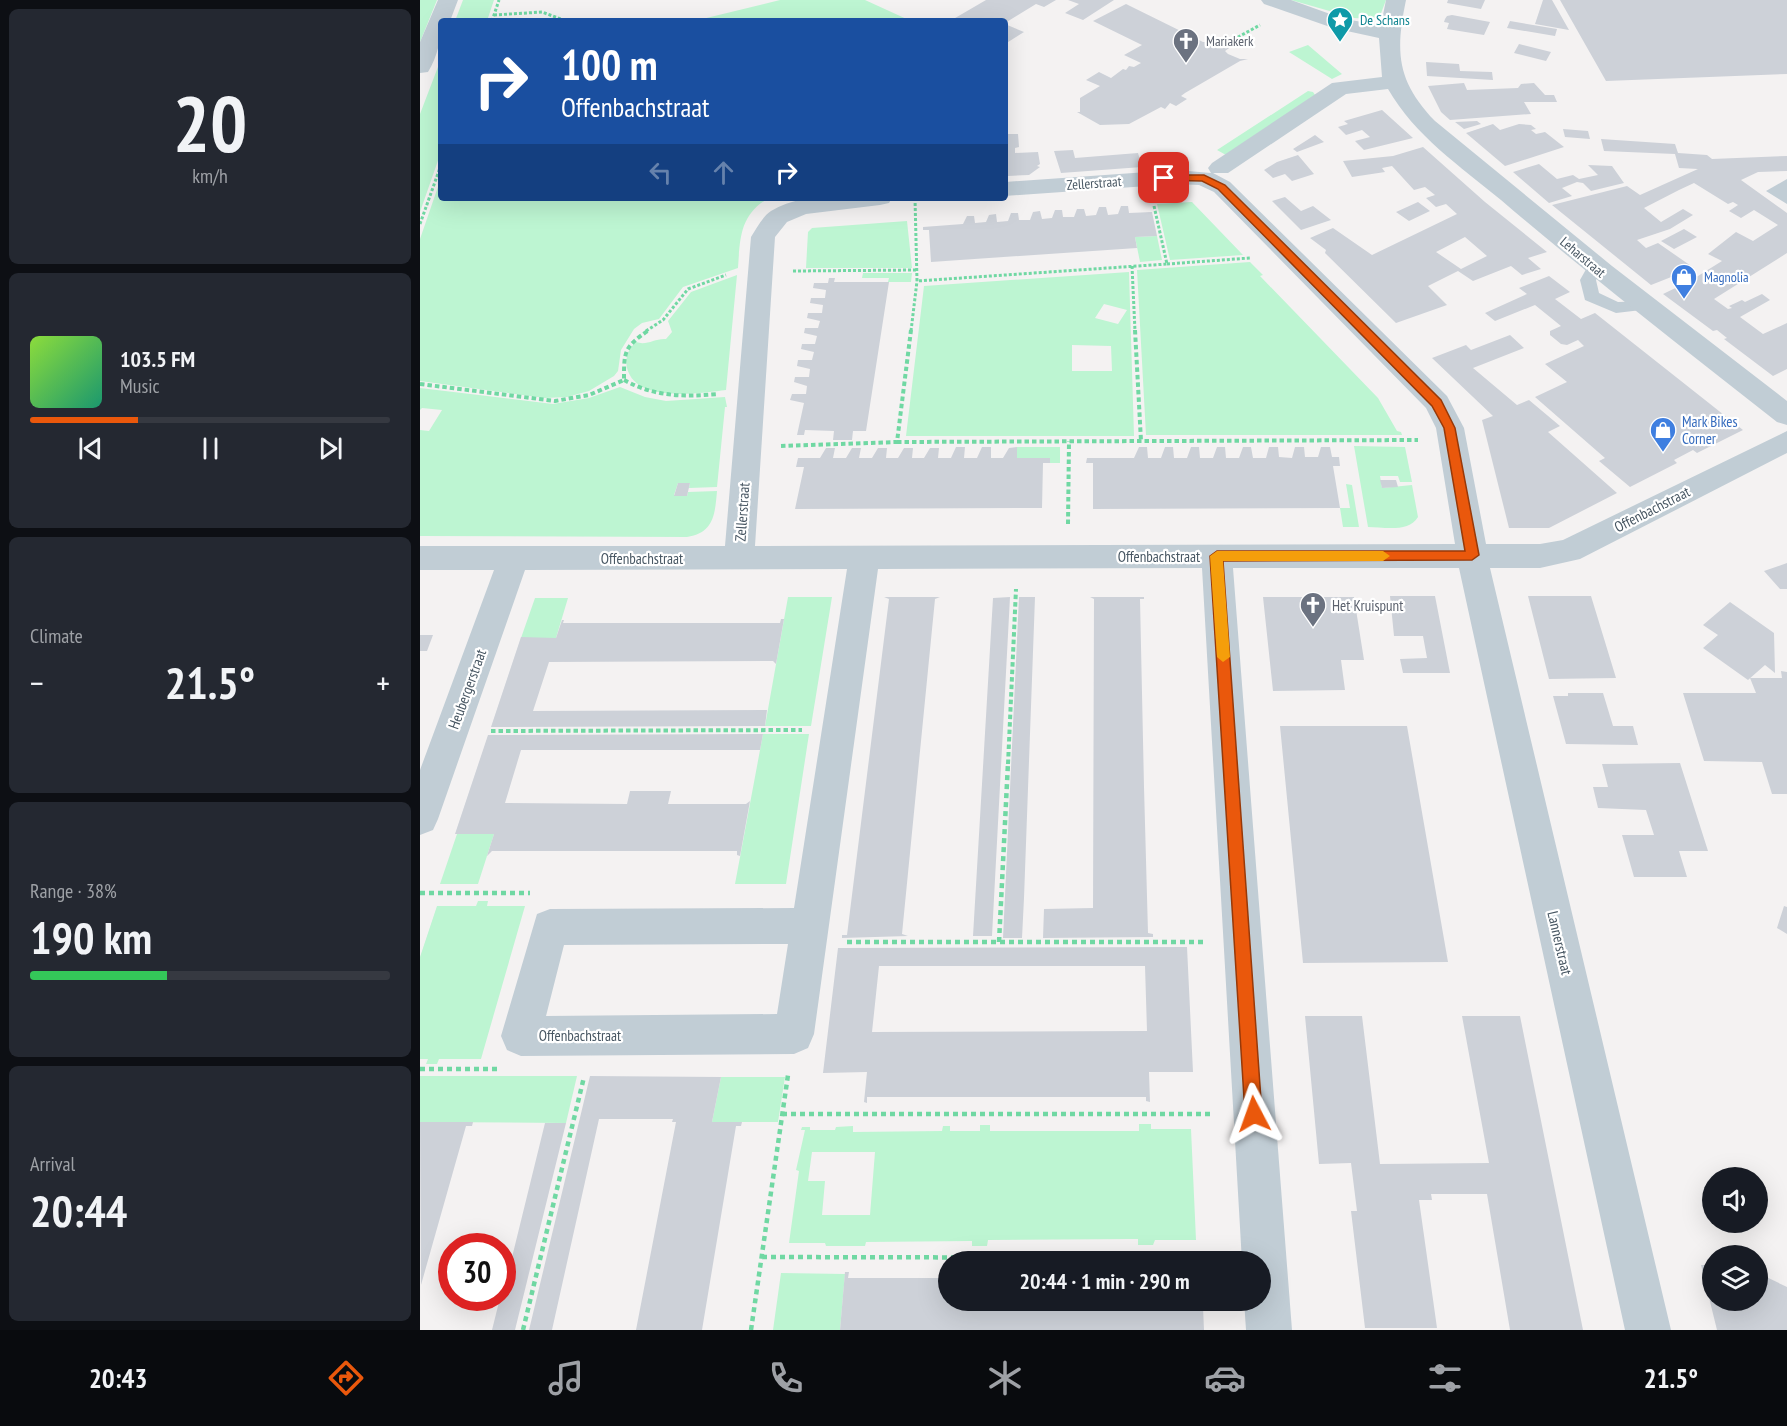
<!DOCTYPE html>
<meta charset="utf-8">
<style>
:root{--surface:#171b24;--page:#242831;--text:#f1f3f6;--muted:#9ea1a6;--line:#363941;--accent:#ea580c}
body{margin:0;font-family:"PT Sans Narrow",sans-serif;background:var(--page);color:var(--text);height:100vh;display:flex;flex-direction:column;font-size:22px;white-space:nowrap}
*{box-sizing:border-box;margin:0}
p{font-size:20px;color:var(--muted)}
.icon{flex:none;width:33px;height:33px;fill:none;stroke:currentColor;stroke-width:2;stroke-linecap:round;stroke-linejoin:round}
.map{position:relative;flex:1;overflow:hidden}
.details{display:flex;flex-direction:column;gap:9px;padding:9px;background:#0d0f14;width:420px}
.details>*{flex:none}
.banner{position:absolute;left:18px;top:18px;width:570px;height:183px;border-radius:6px;box-shadow:0 6px 24px #0002;background:#1a4fa0;color:#fff;overflow:hidden}
.tools{position:absolute;left:1282px;top:1167px;display:grid;gap:12px}
.tools a{display:grid;place-items:center;width:66px;height:66px;border-radius:50%;background:var(--surface);box-shadow:0 6px 24px #0002;font-size:30px}
.speed{position:absolute;left:18px;top:1233px;display:flex;gap:12px;font-size:30px;font-weight:700;text-align:center}
.speed>*{display:grid;place-content:center;width:78px;height:78px;border-radius:50%;background:var(--surface);box-shadow:0 6px 24px #0002;line-height:1}
.speed .limit{border:9px solid #d22;background:#fff;color:#111}
.pin{position:absolute;display:grid;place-items:center;width:51px;height:51px;color:#fff;margin:-26px;border-radius:12px;box-shadow:0 3px 9px #0006}
.me{position:absolute;width:66px;margin:-33px;rotate:356deg;stroke-linejoin:round;filter:drop-shadow(0 0 4px #0008)}
.turn{display:flex;align-items:center;gap:21px;height:126px;padding:0 24px;font-size:27px}
.turn .icon{width:78px;height:78px;stroke-width:2.5}
.turn b{display:block;font-size:42px;line-height:51px}
.lanes{display:flex;align-items:center;height:57px;padding:0 24px;background:#0003;justify-content:center;gap:30px;direction:ltr}
.lanes .off{opacity:.35}
.big{font-size:45px;font-weight:800;line-height:1.1}
.details .tile{flex:1;display:flex;flex-direction:column;justify-content:center;gap:9px;min-width:0;padding:0 21px;border-radius:9px;background:var(--page)}
.details .dial{align-items:center;gap:0}
.dial b{font-size:78px;line-height:1}
.song{display:flex;align-items:center;gap:18px}
.cover{width:72px;height:72px;border-radius:9px;background:linear-gradient(135deg,hsl(90 70% 55%),hsl(160 70% 35%))}
.played{height:6px;border-radius:3px;background:linear-gradient(90deg,var(--accent) 30%,var(--line) 30%)}
.keys{display:flex;justify-content:space-around;direction:ltr}
.heat{display:flex;justify-content:space-between;align-items:center;font-size:33px;direction:ltr}
.charge{height:9px;border-radius:4px;background:linear-gradient(90deg,#34c759 38%,var(--line) 0)}
.trip{position:absolute;left:518px;top:1251px;width:333px;height:60px;border-radius:30px;background:var(--surface);box-shadow:0 6px 24px #0002;font-weight:800;line-height:60px;text-align:center}
.dock{display:flex;height:96px;justify-content:space-around;align-items:center;background:#090b0e;color:var(--muted)}
.dock .icon{width:42px;height:42px}
.dock .current{color:var(--accent)}
.dock b{font-size:27px;color:var(--text)}
main{display:flex;flex:1;min-height:0}
.map>svg:first-child{display:block}
.green{fill:#bdf5d2;fill-rule:evenodd}
.building{fill:#cdd1d8;fill-rule:evenodd}
.lines{fill:none;stroke-linecap:round;stroke-linejoin:round}
.path-far2{stroke:#70d8a3;stroke-width:3;stroke-dasharray:3 2;stroke-linecap:butt}
.path-far1{stroke:#70d8a3;stroke-width:4;stroke-dasharray:4.5 3;stroke-linecap:butt}
.path{stroke:#70d8a3;stroke-width:4.5;stroke-dasharray:5 4;stroke-linecap:butt}
.service{fill:#c1cdd5;fill-rule:evenodd}
.minor{fill:#c1cdd5;fill-rule:evenodd}
.tertiary{fill:#c1cdd5;fill-rule:evenodd}
.route{fill:#ea580c;stroke:#983908;stroke-width:1.5}
.slow{fill:#f59e0b}
.labels{text-anchor:middle;dominant-baseline:central;stroke-width:4.5;stroke-linejoin:round;paint-order:stroke}
.far-culture-label{font-size:14px;fill:#0d838f;stroke:#fff;text-anchor:start}
.far-worship-label{font-size:14px;fill:#5b616d;stroke:#fff;text-anchor:start}
.far-street-label{font-size:14px;fill:#475662;stroke:#fff}
.far-shop-label{font-size:14px;fill:#366cbe;stroke:#fff;text-anchor:start}
.shop-label{font-size:15px;fill:#366cbe;stroke:#fff;text-anchor:start}
.street-label{font-size:15px;fill:#475662;stroke:#fff}
.worship-label{font-size:15px;fill:#5b616d;stroke:#fff;text-anchor:start}
</style>
<main>
<section class="details">
<div class="tile dial"><b>20</b><p>km/h</p></div>
<div class="tile">
<div class="song"><i class="cover"></i><div><b>103.5 FM</b><p>Music</p></div></div>
<div class="played"></div>
<div class="keys"><svg class="icon" aria-label="previous" viewBox="0 0 24 24"><path d="M18 5L8 12l10 7zM5 5v14"/></svg><svg class="icon" aria-label="pause" viewBox="0 0 24 24"><path d="M8 5v14M16 5v14"/></svg><svg class="icon" aria-label="next" viewBox="0 0 24 24"><path d="M6 5l10 7-10 7zM19 5v14"/></svg></div>
</div>
<div class="tile"><p>Climate</p>
<div class="heat"><a>−</a><b class="big">21.5°</b><a>+</a></div>
</div>
<div class="tile"><p>Range · 38%</p><b class="big">190 km</b><div class="charge"></div></div>
<div class="tile"><p>Arrival</p><b class="big">20:44</b></div>
</section>
<div class="map">
<svg width="1367" height="1330" viewBox="0 0 1367 1330">
<rect width="100%" height="100%" fill="#f4f2f2"/>
<path class="green" d="M0,0H17L0,42Z
M43,0H74L67,21H35Z
M360,0H445L491,21H274Z
M871,0H966L960,16L952,19L934,18Z
M888,45L922,74L912,79L869,52Z
M21,59V152L0,212V114Z
M888,91L893,92L895,95L806,155L797,150Z
M21,178V198H349C320,214 320,238 318,268L263,287L239,319L222,323L214,329L201,350L198,371L194,376L169,391L147,397L125,398L0,381V239Z
M771,202H772L823,255L750,260L737,204Z
M487,221L492,268H386L388,232L392,228Z
M737,236L742,260L720,262L715,237Z
M830,262L843,275L840,276L958,398L977,431L981,432L982,435H726L717,270Z
M709,272L714,436H486L504,286ZM684,304L707,310L698,324L675,318ZM652,345L691,346L692,371H652Z
M443,273H492L491,282H468L469,278H442Z
M317,275L306,390C280,393 216,404 207,368C205,358 208,349 216,342C227,346 235,338 246,339L252,332L248,321L271,292Z
M200,387L225,397L246,401L305,397L307,407H305L297,487L269,488L270,483H258L254,495L267,496L268,492L297,491C295,514 294,533 267,537L0,536V430L9,431L22,410L2,408L0,410V388L133,404L169,398Z
M934,446L985,447L992,482H980L978,476H960L962,488L992,485L998,517C989,533 963,527 948,527Z
M597,447H640V463H596Z
M926,484L932,485L939,527H923L920,508H930Z
M368,597H412L391,726H345Z
M115,598H148L136,638H101Z
M343,734H389L366,884H315Z
M37,834H74L58,884H20Z
M58,901H68L67,906H105L61,1059H19L17,1064H6L8,1059H0V957L17,906H56Z
M0,1076H157L146,1123L0,1122Z
M301,1077H365L358,1122H292Z
M719,1124H731V1129H771L776,1240H735L733,1245H718V1239H709L568,1240L567,1246H552V1241L446,1242L445,1246H406L405,1243H369L379,1171L376,1170L385,1130H381L382,1127H390V1130H415L416,1127L433,1126V1132L522,1131L523,1126H530V1131H560V1125H570V1131H719ZM392,1152H455L450,1215H402L405,1181H388Z
M361,1273L425,1274L420,1330H353Z"/>
<path class="building" d="M566,0H636L624,7L616,4L585,23L530,21Z
M648,0H694L663,20L645,13L659,4Z
M1028,0H1065L1061,9L1027,3Z
M1123,0H1132L1149,30L1115,24Z
M1140,0H1367V74L1186,81Z
M706,4L783,42H791L797,39L812,46L805,51L808,54L820,59H828L820,61L765,93L761,96L767,99L756,106L750,103L745,109L741,107L709,124L680,125L657,112H660V98L680,86L666,80L679,72L691,78L703,69L706,70L709,66L714,67L721,63L704,55L722,45L673,21Z
M1032,15L1070,22L1064,35L1027,29L1029,23L1024,22L1025,19L1027,16Z
M1090,21L1137,29L1135,36L1087,28Z
M585,24L604,32L585,44Z
M1099,44L1131,52L1126,61L1094,53Z
M1006,62L1039,64L1040,71L1072,72L1073,80L1007,76Z
M1044,83L1047,90L1098,88L1101,84L1114,83L1125,95H1134L1137,102H1104L1111,114L1030,120L1021,112L1008,86Z
M962,110L993,138L944,150L935,141L950,137L942,130L926,135L918,127L928,124L924,121Z
M1057,121L1061,124L1044,129L1035,122Z
M1073,124L1080,130L1099,124L1111,125L1116,129L1111,130L1116,134L1125,132L1144,147L1085,166L1046,133Z
M1143,129L1168,131L1170,139L1145,137Z
M585,134H598L599,147L595,148V153L618,152L620,164L617,166L620,167L609,175L588,176L585,173Z
M895,135L904,142L877,152L873,149Z
M1181,139L1255,144L1258,153L1287,155L1292,159L1367,156V171L1338,172L1321,180L1367,213V253L1294,299L1308,309L1312,308L1309,306L1322,300L1325,302L1342,294L1350,300L1320,317L1343,334L1367,323V369L1353,376L1304,339L1307,338L1297,330L1293,331L1243,294L1270,281L1302,261L1288,254L1316,232L1333,241L1358,225L1334,210L1321,218L1309,211L1318,205L1313,202L1308,204L1274,183L1259,190L1224,208L1241,222L1263,209L1273,215L1250,229L1217,240L1226,248L1238,243L1274,268L1231,285L1132,205L1207,186L1220,195L1278,169L1259,168L1255,154L1184,151Z
M1003,147L1065,202L1127,252L1108,258L1121,269L1102,275L1091,266L1053,281L1038,271L1008,286L1027,305L976,323L905,253L906,250L890,238L913,228L952,255L1037,214L1026,204L1016,207L1006,198L1015,195L1005,187L994,190L972,166L962,168L965,172L932,177L923,161L973,156ZM1045,237L1067,256L1041,269L1016,252Z
M653,150L655,158L718,153L722,167L641,173L634,151Z
M878,155L894,174L872,181L865,174L853,178L844,170L857,162Z
M1119,164L1137,179L1153,175L1159,179L1178,175L1168,165L1192,166L1204,183L1171,191L1163,183L1157,182L1142,188L1152,196L1129,203L1093,172Z
M865,197L881,211L893,206L911,220L881,230L852,201Z
M998,202L1010,211L989,221L976,212Z
M701,206H708L709,213L732,212L737,236L715,237L717,248L511,262L509,230H503V227L543,224L547,216H554L555,223L566,222L569,215L576,214L577,222L588,221L591,213H598L599,220H610L613,212L620,211L622,219L632,218L635,210H642L643,217H654L657,209H664L666,216L676,215L679,207H686L688,215L698,214Z
M1264,229L1277,237L1254,249L1241,241Z
M1129,276L1150,292L1135,299L1161,319L1175,313L1323,430L1277,453L1273,450L1254,460L1257,463L1210,487L1179,461L1185,458L1115,397L1147,382L1125,364L1164,346L1158,340L1147,345L1141,344L1130,335V331L1141,326L1115,305L1075,321L1065,313L1107,294L1099,288Z
M409,278H415L414,282H469L446,431H433L432,440H413L414,431L385,430L384,435H377L384,403L370,400L372,394H386L387,386L374,382L375,377H389L390,369L377,366L378,360H392L394,352L381,349L382,344H395L397,336L384,333L385,328H398L400,321L387,318L388,313H402L403,305L390,303L391,298H405L406,290L393,288L394,283H408Z
M1090,335L1104,348L1053,368L1097,405L1109,400L1140,426L1128,432L1197,493L1129,528H1089L1062,420L1073,416L1012,358L1046,345L1051,350Z
M536,447H545L544,458H557L562,447H571V458H583L589,448L597,447V458H630V463H623L622,508L375,509L384,467H376L378,458H400L406,448H415L413,458H426L432,448H441L439,458H452L458,448H467L466,458H478L484,448H493L492,458H504L510,448H519L518,458H531Z
M719,447H727L728,458H741L745,447H753L754,458H767L771,447H779L780,458H793L797,447H805L806,458H819L823,447H831L833,458H846L849,447H858L859,457L872,458L875,447H884L885,457H898L901,447H910L912,457H919L920,466H913L920,508L673,509V463H666L667,458H714Z
M960,480H976L978,487L962,488Z
M258,483H270L267,496H254Z
M1367,563V589H1360L1344,571Z
M970,596H1015L1030,673H983L980,659L1007,658L1003,636H974Z
M1108,596H1171L1196,678L1129,679Z
M464,597H520L515,599L482,934L488,936L422,938V935H427L469,599Z
M590,597L572,936H553L573,598Z
M599,597H615L604,898L602,938H583Z
M670,597H724V599H720L724,787L728,933L733,934V937L623,938L624,909L673,908L674,599Z
M843,597H934L944,660H921L925,690L853,691Z
M1310,602L1354,633L1355,673L1345,665L1328,680L1283,648L1298,635L1283,625Z
M361,619H364L356,664L353,661L129,662L113,711L347,710L345,726L71,727L101,637L136,638L142,620H144L143,623H360Z
M0,635H13L7,651H0Z
M1361,671L1367,672V794H1352L1342,762L1284,761L1263,693H1336L1330,678H1362Z
M1148,693H1183L1193,726H1213L1218,745L1146,744L1133,696H1148Z
M860,726H987L1028,962L883,963Z
M343,734L340,750H101L85,803L207,804L210,791H251L248,804H326L330,801L320,856L317,855V851H72L67,856L74,834H35L68,735Z
M1260,763L1288,851H1259L1267,877H1214L1202,835H1234L1226,810L1178,808L1173,787H1188L1182,764Z
M1364,906L1367,907V934L1357,928Z
M767,947L773,1072H729L730,1102L726,1101V1097H447V1103L444,1102L447,1072L403,1073L418,948ZM459,966H725L727,1031L452,1032Z
M885,1016H942L960,1164L1069,1163L1042,1016H1100L1163,1330H1090L1067,1194H1011L1012,1200H999L1017,1328H945L931,1211H937L931,1163L899,1164Z
M170,1076L301,1077L292,1122H322L321,1126H316L282,1330H216L256,1122H252L253,1119H179L132,1330H109Z
M0,1122H53L52,1126H46L1,1285Z
M125,1123H146L95,1330H72L80,1298H82Z
M1281,1265H1293V1300H1338V1273L1367,1287V1330H1297Z
M425,1272H429L428,1278H528V1300H735V1306L783,1307L784,1330H420Z"/>
<g class="lines">
<path class="path-far2" d="M74,15L122,12L146,21
M72,21L79,0
M809,42L840,25
M495,198L497,281L747,264L734,206
M0,224L21,165
M747,264L830,258
M712,266L715,331
M373,271L498,270
M226,331L243,320L268,289L306,275
M491,331L497,281"/>
<path class="path-far1" d="M715,330L721,441
M204,380C235,397 264,397 298,394
M0,384L135,401L169,395L204,380C204,351 204,347 229,330
M477,442L998,440
M361,446L477,442L491,330
M648,524L649,441
M71,731L382,730
M588,764L596,589"/>
<path class="path" d="M0,893H110
M427,942H783
M579,942L588,763
M0,1069H78
M362,1114H793
M342,1257L801,1258
M103,1330L164,1077
M331,1330L368,1075"/>
<path class="service" d="M1367,179V204L1346,191Z
M1175,263L1183,268L1176,280L1179,293L1198,302L1230,301L1232,305L1230,309L1196,313L1165,300L1160,280L1169,264Z"/>
<path class="minor" d="M841,0H871L924,19L961,25L966,0H986C975,53 977,81 1015,121L1192,266L1367,401V425L1357,422C1264,349 1171,277 1081,200C1040,166 995,136 968,89L926,94L808,173H793L810,182L1027,396L1044,428L1066,544H1120L1143,540L1367,431V453L1160,559L1120,568H1070L1251,1330H1205L1039,568H813L872,1330H826L824,1300H840V1262H822L782,568L458,569L394,1034L388,1048L374,1054L101,1056L87,1050L81,1036L117,914L130,909L374,908L427,569L105,570L18,819L13,830L0,835V770L74,570H0V546H305L331,237C336,229 343,216 351,211C385,190 434,198 472,198L469,203L460,205L386,214L367,222L355,237L335,546L1035,544L1016,428L1006,408L794,192L779,185L756,184L585,196V182L756,170L791,173L788,168L792,163L912,83L962,77L959,38L913,28L844,4ZM368,944L357,1014L126,1016L144,945Z"/>
<path class="tertiary" d="M18,0H38L30,21H21C21,39 18,56 8,72L0,73V42Z"/>
</g>
<path class="route" d="M744,175H784L805,185L1021,400L1035,428L1059,555L1052,560L803,561L842,1114L840,1120L834,1122L828,1120L825,1114L790,556L797,551H1045L1024,428L1012,406L798,189L782,181L740,180V176Z"/>
<path class="slow" d="M797,551H963L970,556L963,561H803L810,657L803,662L797,657L790,556Z"/>
<defs>
<g id="sight-pin" transform="scale(1.35)"><path d="M0 17L-7.5 6A9.5 9.5 0 1 1 7.5 6Z" fill="#0f9aa8" stroke="#fff"/><path d="M0-6L1.8-2.2L6-1.7L2.9 1.2L3.7 5.4L0 3.3L-3.7 5.4L-2.9 1.2L-6-1.7L-1.8-2.2Z" fill="#fff"/></g>
<g id="church-pin" transform="scale(1.35)"><path d="M0 17L-7.5 6A9.5 9.5 0 1 1 7.5 6Z" fill="#6b7280" stroke="#fff"/><path d="M-1.2-6h2.4v3.5h3.3v2.4h-3.3V6h-2.4V-.1h-3.3v-2.4h3.3Z" fill="#fff"/></g>
<g id="shop-pin" transform="scale(1.35)"><path d="M0 17L-7.5 6A9.5 9.5 0 1 1 7.5 6Z" fill="#3f7fe0" stroke="#fff"/><path d="M-5-2.5h2.3a2.7 3.5 0 0 1 5.4 0H5L5.5 6h-11ZM-1.5-2.5h3a1.5 2.3 0 0 0-3 0Z" fill="#fff"/></g>
</defs>
<g fill-rule="evenodd">
<use href="#sight-pin" x="920" y="20"/>
<use href="#church-pin" x="766" y="41"/>
<use href="#shop-pin" x="1264" y="277"/>
<use href="#shop-pin" x="1243" y="430"/>
<use href="#church-pin" x="893" y="605"/>
</g>
<g class="labels">
<g class="far-culture-label">
<text x="940" y="20">De Schans</text>
</g>
<g class="far-worship-label">
<text x="786" y="41">Mariakerk</text>
</g>
<g class="far-street-label">
<text transform="translate(674 183) rotate(-4)">Zellerstraat</text>
<text transform="translate(1163 257) rotate(40)">Leharstraat</text>
</g>
<g class="far-shop-label">
<text x="1284" y="277">Magnolia</text>
</g>
<g class="shop-label">
<text x="1262" y="421">Mark Bikes<tspan x="1262" dy="17">Corner</tspan></text>
</g>
<g class="street-label">
<text transform="translate(1232 509) rotate(-27)">Offenbachstraat</text>
<text transform="translate(322 512) rotate(-86)">Zellerstraat</text>
<text x="739" y="556">Offenbachstraat</text>
<text x="222" y="558">Offenbachstraat</text>
<text transform="translate(47 689) rotate(-70)">Heubergerstraat</text>
<text transform="translate(1140 943) rotate(77)">Lannerstraat</text>
<text x="160" y="1035">Offenbachstraat</text>
</g>
<g class="worship-label">
<text x="912" y="605">Het Kruispunt</text>
</g>
</g>
</svg>
<div class="tools">
<a><svg class="icon" aria-label="sound" viewBox="0 0 24 24"><path d="M4 9h4l5-4v14l-5-4H4zM17 9q2 3 0 6"/></svg></a>
<a><svg class="icon" aria-label="layers" viewBox="0 0 24 24"><path d="M12 4l9 5-9 5-9-5zM3 14l9 5 9-5"/></svg></a>
</div>
<div class="speed"><div class="limit">30</div></div>
<div class="pin" style="left:744px;top:178px;background:#d93025"><svg class="icon" aria-label="arrive" viewBox="0 0 24 24"><path d="M6 21V4h12l-3 4 3 4H6"/></svg></div>
<svg class="me" style="left:834px;top:1114px" viewBox="-20 -20 40 40"><path d="M0-17L14 15 0 8-14 15z" fill="#ea580c" stroke="#fff" stroke-width="4"/></svg>
<div class="trip">20:44 · 1 min · 290 m</div>
<div class="banner">
<div class="turn"><svg class="icon" aria-label="right" viewBox="0 0 24 24"><path d="M7 20v-9h11M14 6l5 5-5 5"/></svg><div><b>100 m</b>Offenbachstraat</div></div>
<div class="lanes"><svg class="icon off" aria-label="left" viewBox="0 0 24 24"><path d="M17 20v-9H6M10 6l-5 5 5 5"/></svg><svg class="icon off" aria-label="ahead" viewBox="0 0 24 24"><path d="M12 20V5M6 11l6-6 6 6"/></svg><svg class="icon" aria-label="right" viewBox="0 0 24 24"><path d="M7 20v-9h11M14 6l5 5-5 5"/></svg></div>
</div>
</div>
</main>
<nav class="dock">
<b>20:43</b>
<svg class="icon current" aria-label="directions" viewBox="0 0 24 24"><path d="M12 3l9 9-9 9-9-9zM9 14v-3h6M13 9l2 2-2 2"/></svg>
<svg class="icon" aria-label="music" viewBox="0 0 24 24"><path d="M9 18V5l10-2v13"/><circle cx="6" cy="18" r="3"/><circle cx="16" cy="16" r="3"/></svg>
<svg class="icon" aria-label="phone" viewBox="0 0 24 24"><path d="M5 4h4l2 5-3 2q2 4 5 5l2-3 5 2v4C11 20 4 13 5 4z"/></svg>
<svg class="icon" aria-label="climate" viewBox="0 0 24 24"><path d="M12 3v18M4 7l16 10M4 17L20 7"/></svg>
<svg class="icon" aria-label="car" viewBox="0 0 24 24"><path d="M5 17H2v-5l4-1 3-4h7l3 4 3 1v5h-3M9 17h6M6 11h13"/><circle cx="7" cy="17" r="2"/><circle cx="17" cy="17" r="2"/></svg>
<svg class="icon" aria-label="filters" viewBox="0 0 24 24"><path d="M4 7h16M4 17h16"/><circle cx="9" cy="7" r="2"/><circle cx="15" cy="17" r="2"/></svg>
<b>21.5°</b>
</nav>
